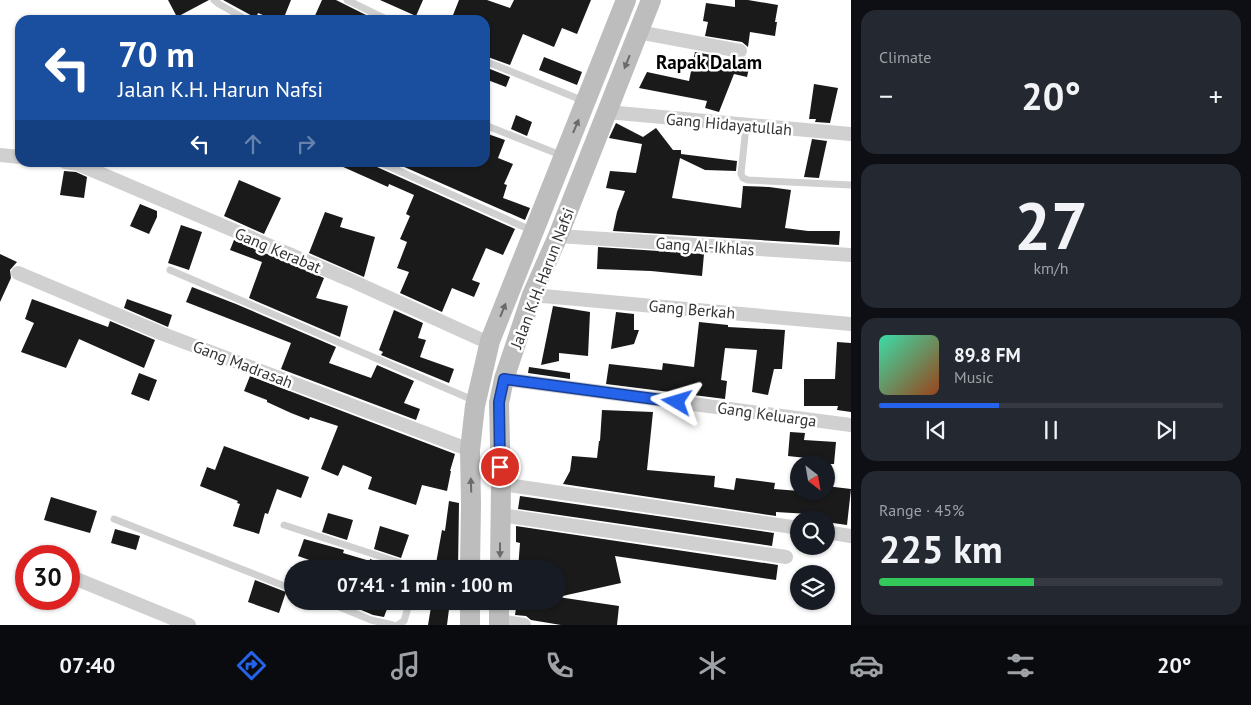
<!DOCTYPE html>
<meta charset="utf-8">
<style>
:root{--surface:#171b24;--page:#242831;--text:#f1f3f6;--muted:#9ea1a6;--line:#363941;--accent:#2563eb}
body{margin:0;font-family:"PT Sans",sans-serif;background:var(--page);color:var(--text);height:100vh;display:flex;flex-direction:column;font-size:19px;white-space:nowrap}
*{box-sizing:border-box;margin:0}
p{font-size:16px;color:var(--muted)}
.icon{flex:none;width:28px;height:28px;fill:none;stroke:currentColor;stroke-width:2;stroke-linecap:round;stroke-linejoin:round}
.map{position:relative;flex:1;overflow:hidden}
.side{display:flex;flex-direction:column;gap:10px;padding:10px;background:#0d0f14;width:400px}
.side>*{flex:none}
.guide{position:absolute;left:15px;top:15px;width:475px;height:152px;border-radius:15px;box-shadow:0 1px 4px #0004;background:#1a4fa0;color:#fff;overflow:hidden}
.needle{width:32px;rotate:149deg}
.controls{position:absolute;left:790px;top:455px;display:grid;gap:10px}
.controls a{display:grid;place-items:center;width:45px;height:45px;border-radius:50%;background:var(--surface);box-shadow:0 1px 4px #0004;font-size:25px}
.speed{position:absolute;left:15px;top:545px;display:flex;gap:10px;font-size:25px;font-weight:700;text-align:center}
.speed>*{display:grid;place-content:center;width:65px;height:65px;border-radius:50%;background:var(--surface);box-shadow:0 1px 4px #0004;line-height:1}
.speed .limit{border:8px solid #d22;background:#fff;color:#111}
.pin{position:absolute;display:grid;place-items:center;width:42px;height:42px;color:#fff;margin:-21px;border:2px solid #fff;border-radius:50%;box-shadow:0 1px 5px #0007}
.me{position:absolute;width:55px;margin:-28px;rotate:277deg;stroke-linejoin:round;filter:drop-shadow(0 0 4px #0008)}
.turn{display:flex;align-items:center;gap:18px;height:105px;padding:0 20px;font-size:22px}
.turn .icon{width:65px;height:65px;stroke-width:2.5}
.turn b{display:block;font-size:35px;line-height:42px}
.lanes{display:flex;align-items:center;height:48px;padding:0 20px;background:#0003;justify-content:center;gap:25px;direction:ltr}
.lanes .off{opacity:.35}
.big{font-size:38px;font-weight:800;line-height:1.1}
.side .tile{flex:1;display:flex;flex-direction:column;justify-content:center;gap:8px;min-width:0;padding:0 18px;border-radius:15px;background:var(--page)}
.side .dial{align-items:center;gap:0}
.dial b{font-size:65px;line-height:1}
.song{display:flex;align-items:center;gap:15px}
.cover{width:60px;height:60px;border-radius:8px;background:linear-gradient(135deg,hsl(160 70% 55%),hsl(20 70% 35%))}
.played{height:5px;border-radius:2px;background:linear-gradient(90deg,var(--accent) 35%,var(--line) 35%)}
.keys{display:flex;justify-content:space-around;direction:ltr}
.heat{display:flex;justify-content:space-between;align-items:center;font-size:28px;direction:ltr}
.charge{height:8px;border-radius:4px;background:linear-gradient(90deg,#34c759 45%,var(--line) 0)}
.trip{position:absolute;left:284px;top:560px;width:282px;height:50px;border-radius:25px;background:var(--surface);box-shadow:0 1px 4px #0004;font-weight:800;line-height:50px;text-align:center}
.tabs{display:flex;height:80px;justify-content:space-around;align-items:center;background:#090b0e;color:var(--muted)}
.tabs .icon{width:35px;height:35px}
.tabs .on{color:var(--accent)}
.tabs b{font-size:22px;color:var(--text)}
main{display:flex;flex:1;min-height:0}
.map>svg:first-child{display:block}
.building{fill:#1a1a1a}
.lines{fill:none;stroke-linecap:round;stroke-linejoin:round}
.lane{stroke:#d0d0d0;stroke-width:7}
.street{stroke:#d0d0d0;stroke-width:14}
.secondary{stroke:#bdbdbd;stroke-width:20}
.oneway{fill:#6a6a6a}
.route-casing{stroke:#184099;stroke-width:12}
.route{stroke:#2563eb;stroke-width:9}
.labels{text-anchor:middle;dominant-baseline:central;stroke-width:5;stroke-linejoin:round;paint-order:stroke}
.street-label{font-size:16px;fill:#333;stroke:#fff}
.quarter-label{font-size:19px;font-weight:bold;fill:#000;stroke:#fff}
</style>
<main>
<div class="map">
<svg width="851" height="625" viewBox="0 0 851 625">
<rect width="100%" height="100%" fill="#fff"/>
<path class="building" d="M168,0H209L177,17Z
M223,0H291L283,20H275L258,13L256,18Z
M322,0H336L376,20H313Z
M380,0H423L416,16Z
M459,0H487L510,8L514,0H591L577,34L562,28L554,47L523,34L510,65L485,56V20H451Z
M735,0H748L778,5L775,22H777L775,36L750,32L748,47L742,42L705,36L708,22L703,21L706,3L735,7Z
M695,52L738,60L746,57L751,59L747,77L734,74L719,112L705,108L707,101L639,88L647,72L689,81Z
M544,57L582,72L577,85L539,70Z
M485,67L510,77L506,87L485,79Z
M814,84L838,88L830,123L815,122L816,119H809Z
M516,115L532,122L527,136L511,129Z
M616,123L643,137L656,128L673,150H681V154L737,161L736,171L705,170L680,158L672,198L741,208L743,186L769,187L791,190L785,228L808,231H840L839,245L613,231L617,212L625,191L606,188L610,171L636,173L642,144L609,138Z
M488,134L505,140L498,158L513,164L504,184L507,185L503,198L530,208L525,220L393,162H485V142Z
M812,139L827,141L819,178L804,177Z
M332,162H374L377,167L515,229L503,255L486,248L472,280L480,283L474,297L452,288L442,312L400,293L409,272L397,268L407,242L400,239L410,216L406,214L414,195L389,184L388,187Z
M64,171L76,172L87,177L84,198L60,195Z
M239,180L281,198L264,234L224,216Z
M140,204L157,211V217L149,234L130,226Z
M325,212L343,218L340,227L375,237L364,277L309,253Z
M181,225L202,232L189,270L168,263Z
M234,240L324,278L316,298L348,306L340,337L249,298L262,262L230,250Z
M598,247L704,254L702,276L651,271L597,269Z
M0,254L17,262L10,270L11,278L0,302Z
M192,287L236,304L336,347L329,363L371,378L377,365L414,381L404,403L420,409L416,420L281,369L291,343L186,302Z
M32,299L108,327L110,321L155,340L144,368L79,339L66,368L21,352L34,323L25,319Z
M127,299L172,315L168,327L124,308Z
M553,306L590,312L588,356L559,353V361L541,365Z
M394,310L423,323L418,338L426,340L420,357L454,369L449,383L381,355L383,352L379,350Z
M616,312L634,314V330H639L634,344L611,349Z
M699,322L728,325V327L785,330L782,369H774L768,395L752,392L757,350L725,348L721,380L727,381L725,399L606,384L609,364L662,370L663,363L694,367Z
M837,342L851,343V412L837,410L838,406H804V379H835Z
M529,367L570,373V379L528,373Z
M139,373L157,380L149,401L131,394Z
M250,376L455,454L450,471H451L447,491L422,485L416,505L368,489L372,477L343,465L338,476L321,469L338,426L310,417L309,420L291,413L267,402V400L244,391Z
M602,410L653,412L647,470L715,476L714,487L734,490L736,478L775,483L774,489L826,493V486L851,489L847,525L826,522V519H824L825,515L776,512V516L563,484L570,471L572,456L597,458L599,441H600Z
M790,432L805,433L804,440L836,442L834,464H805L806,458L788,456Z
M224,446L309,477L301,498L277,489L268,514L265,513L259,534L233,526L240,504L237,503L238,501L200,486L207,467L215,470Z
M520,496L774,533L772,546L518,509Z
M51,497L97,511L90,533L44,520Z
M449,501L459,503L458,569H435L442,530L445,531Z
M328,513L353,520L347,540L322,532Z
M380,526L409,535L401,558L374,549Z
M516,526L778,565L776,580L615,556L621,583L558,597L619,606L617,625H561L531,620L526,616L515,615L517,601H558V569H518L520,543L516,542Z
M115,529L140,536L136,550L111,543Z
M304,539L344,550L343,553L370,561V559L398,569H334L298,556Z
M255,580L286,592L279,613L248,602Z
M340,601H390L384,617L373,615Z
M432,601H450L447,625H428Z"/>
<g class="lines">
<path class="lane" d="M214,0L219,4L247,20
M347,0L388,20
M485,61L584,101
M485,125L563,156
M746,126L741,174L743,178L748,180L851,185
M379,162L533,231
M170,270L473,400
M114,519L292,589
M284,525L419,569
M325,601L371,620L393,625
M398,625L404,621L410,601"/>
<path class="street" d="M638,32L740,51
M607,112L851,134
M0,155L20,157
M65,162L78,164L350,280L480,339L490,341
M558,236L851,255
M18,273L163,334L470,450
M532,295L851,324
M504,379L851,425
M501,484L799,528
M500,515L786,557
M826,532L851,536
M69,576L189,625
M499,621L524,625"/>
<path class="secondary" d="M470,569L471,503L470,450L475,406L490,341L626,0
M500,569L501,484L499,403L504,379L532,295L558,236L651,0
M470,625V601
M499,625V601"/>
</g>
<defs><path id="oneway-solid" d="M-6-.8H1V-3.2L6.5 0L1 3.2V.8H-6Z" transform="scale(1.25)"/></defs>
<g class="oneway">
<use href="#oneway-solid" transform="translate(627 62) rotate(112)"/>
<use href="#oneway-solid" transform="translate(576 126) rotate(-67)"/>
<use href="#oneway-solid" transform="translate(503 310) rotate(-68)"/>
<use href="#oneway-solid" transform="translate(471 485) rotate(-92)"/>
<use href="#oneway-solid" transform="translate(500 550) rotate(90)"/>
</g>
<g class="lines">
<g class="route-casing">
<path id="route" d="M500,467L499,402L504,379L677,402"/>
</g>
<use href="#route" class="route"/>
</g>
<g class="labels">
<g class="street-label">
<text transform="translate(729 124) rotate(5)">Gang Hidayatullah</text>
<text transform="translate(705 246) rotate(4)">Gang Al-Ikhlas</text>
<text transform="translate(278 250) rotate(23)">Gang Kerabat</text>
<text transform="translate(542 278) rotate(-69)">Jalan K.H. Harun Nafsi</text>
<text transform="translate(692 309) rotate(5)">Gang Berkah</text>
<text transform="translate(243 364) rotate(21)">Gang Madrasah</text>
<text transform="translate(767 414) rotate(8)">Gang Keluarga</text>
</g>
<g class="quarter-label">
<text x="709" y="62">Rapak Dalam</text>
</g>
</g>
</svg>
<div class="controls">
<a><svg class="needle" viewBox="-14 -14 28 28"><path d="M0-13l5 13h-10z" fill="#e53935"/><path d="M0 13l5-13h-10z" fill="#9ea1a6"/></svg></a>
<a><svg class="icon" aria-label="search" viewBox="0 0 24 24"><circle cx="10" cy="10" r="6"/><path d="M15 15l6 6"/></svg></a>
<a><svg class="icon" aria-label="layers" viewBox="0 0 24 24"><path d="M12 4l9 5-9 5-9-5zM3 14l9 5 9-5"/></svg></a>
</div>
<div class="speed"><div class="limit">30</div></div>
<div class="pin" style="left:500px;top:467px;background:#d93025"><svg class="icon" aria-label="arrive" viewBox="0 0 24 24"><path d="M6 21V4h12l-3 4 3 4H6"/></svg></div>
<svg class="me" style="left:677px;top:402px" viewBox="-20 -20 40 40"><path d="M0-17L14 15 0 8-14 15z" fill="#2563eb" stroke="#fff" stroke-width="4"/></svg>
<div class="trip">07:41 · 1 min · 100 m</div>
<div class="guide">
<div class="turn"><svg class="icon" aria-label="left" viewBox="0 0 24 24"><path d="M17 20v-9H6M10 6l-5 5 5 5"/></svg><div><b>70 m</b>Jalan K.H. Harun Nafsi</div></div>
<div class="lanes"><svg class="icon" aria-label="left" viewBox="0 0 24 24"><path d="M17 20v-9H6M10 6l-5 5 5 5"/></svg><svg class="icon off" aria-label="ahead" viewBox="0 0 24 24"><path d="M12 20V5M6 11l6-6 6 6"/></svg><svg class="icon off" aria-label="right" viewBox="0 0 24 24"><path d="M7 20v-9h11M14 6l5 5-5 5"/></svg></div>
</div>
</div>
<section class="side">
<div class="tile"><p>Climate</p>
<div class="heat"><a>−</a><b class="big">20°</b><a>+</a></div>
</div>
<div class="tile dial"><b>27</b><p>km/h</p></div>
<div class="tile">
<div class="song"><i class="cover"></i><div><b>89.8 FM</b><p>Music</p></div></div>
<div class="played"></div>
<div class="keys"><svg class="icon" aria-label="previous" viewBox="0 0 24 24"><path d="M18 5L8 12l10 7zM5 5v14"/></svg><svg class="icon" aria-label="pause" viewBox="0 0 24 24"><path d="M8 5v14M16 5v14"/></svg><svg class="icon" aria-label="next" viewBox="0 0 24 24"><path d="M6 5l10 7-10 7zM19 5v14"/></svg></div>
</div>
<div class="tile"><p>Range · 45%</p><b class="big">225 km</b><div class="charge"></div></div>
</section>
</main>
<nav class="tabs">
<b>07:40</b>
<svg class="icon on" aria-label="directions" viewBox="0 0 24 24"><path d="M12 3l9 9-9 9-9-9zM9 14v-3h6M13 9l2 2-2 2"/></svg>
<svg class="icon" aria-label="music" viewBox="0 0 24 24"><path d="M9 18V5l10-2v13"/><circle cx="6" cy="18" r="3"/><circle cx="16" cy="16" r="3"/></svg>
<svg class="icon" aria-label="phone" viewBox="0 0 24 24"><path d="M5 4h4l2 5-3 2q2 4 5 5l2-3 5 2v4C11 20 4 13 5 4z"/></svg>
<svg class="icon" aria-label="climate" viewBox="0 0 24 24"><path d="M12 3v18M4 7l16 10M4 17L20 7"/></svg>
<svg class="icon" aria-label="car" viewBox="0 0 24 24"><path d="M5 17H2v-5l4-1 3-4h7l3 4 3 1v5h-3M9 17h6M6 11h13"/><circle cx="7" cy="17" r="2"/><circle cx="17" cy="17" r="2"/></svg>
<svg class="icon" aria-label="filters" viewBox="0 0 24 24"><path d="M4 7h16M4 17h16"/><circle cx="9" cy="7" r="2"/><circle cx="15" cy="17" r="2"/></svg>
<b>20°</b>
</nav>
